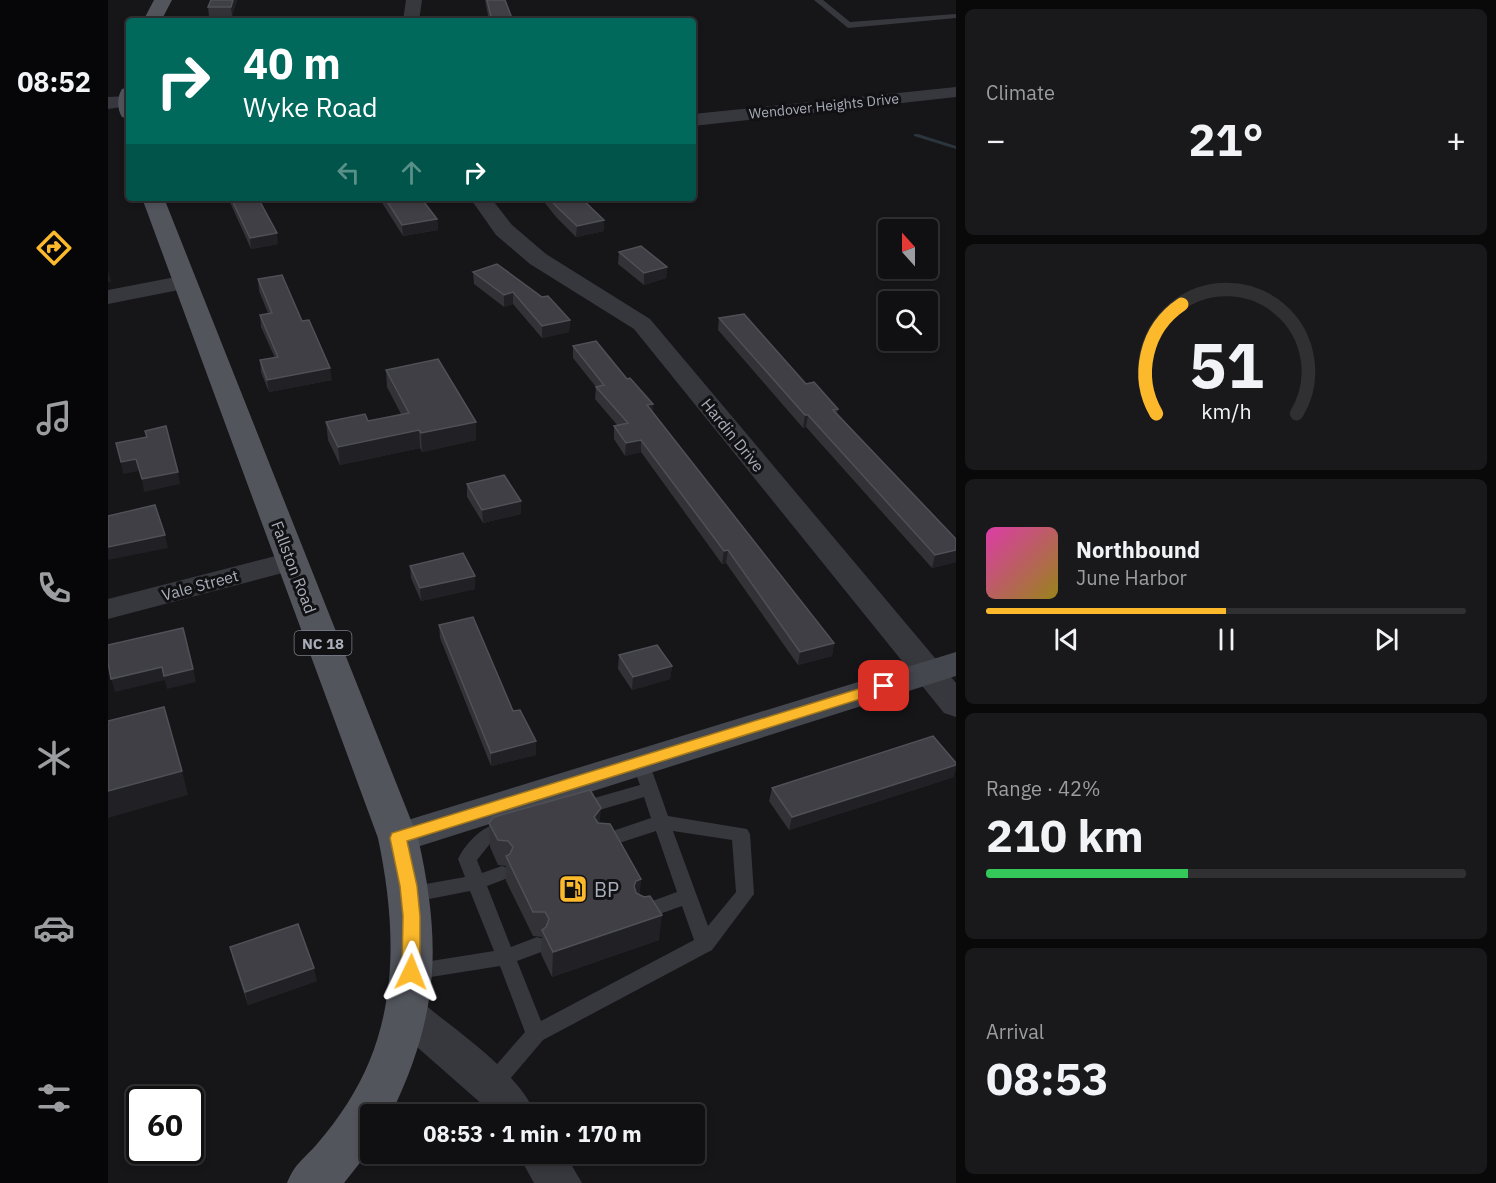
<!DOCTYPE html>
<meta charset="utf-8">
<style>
:root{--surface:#101013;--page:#19191c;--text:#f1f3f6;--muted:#9c9da0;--line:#303033;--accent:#fcb92b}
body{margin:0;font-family:"IBM Plex Sans",sans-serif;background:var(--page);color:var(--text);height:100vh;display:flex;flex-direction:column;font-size:22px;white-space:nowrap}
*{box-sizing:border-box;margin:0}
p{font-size:20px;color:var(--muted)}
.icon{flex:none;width:33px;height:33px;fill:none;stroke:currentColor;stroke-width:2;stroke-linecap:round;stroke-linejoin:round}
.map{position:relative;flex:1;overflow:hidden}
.drawer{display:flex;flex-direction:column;gap:9px;padding:9px;background:#09090a;width:540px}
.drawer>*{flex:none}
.hud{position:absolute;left:18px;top:18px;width:570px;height:183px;border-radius:6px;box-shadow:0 3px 9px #0003,0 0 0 2px var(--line);background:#00695c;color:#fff;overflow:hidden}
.needle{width:39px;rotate:339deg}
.fabs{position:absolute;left:770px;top:219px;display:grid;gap:12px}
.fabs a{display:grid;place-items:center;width:60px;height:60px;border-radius:6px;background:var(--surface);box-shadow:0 3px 9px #0003,0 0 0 2px var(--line);font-size:30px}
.speed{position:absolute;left:18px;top:1086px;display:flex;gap:12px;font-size:30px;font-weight:700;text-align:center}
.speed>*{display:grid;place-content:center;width:78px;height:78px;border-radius:50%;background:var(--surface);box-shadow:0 3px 9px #0003,0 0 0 2px var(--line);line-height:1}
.speed .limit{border:3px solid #111;border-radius:9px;background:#fff;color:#111}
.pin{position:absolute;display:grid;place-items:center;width:51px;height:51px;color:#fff;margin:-26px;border-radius:12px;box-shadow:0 3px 9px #0006}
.me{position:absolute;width:66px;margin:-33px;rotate:2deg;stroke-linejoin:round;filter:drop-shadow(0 0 4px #0008)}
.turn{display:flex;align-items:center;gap:21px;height:126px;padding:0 18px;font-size:27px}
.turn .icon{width:78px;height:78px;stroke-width:2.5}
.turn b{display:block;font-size:42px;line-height:51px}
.lanes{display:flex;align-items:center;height:57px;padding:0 18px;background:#0003;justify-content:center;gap:30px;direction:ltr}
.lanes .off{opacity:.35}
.big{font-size:45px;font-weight:700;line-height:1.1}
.drawer .tile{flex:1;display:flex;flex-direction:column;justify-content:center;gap:9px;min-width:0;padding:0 21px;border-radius:9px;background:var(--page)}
.drawer .dial{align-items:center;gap:0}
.dial svg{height:156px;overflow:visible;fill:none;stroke:var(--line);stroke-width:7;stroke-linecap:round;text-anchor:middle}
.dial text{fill:var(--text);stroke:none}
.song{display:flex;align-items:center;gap:18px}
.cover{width:72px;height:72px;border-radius:9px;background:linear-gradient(135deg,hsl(320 70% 55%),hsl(50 70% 35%))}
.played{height:6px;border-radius:3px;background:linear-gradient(90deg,var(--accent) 50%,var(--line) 50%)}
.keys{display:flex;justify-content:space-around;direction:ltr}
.heat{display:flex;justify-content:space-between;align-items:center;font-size:33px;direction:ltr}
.charge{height:9px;border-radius:4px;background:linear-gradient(90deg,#34c759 42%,var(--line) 0)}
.trip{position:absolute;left:252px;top:1104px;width:345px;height:60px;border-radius:6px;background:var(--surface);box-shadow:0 3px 9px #0003,0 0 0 2px var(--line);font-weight:700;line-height:60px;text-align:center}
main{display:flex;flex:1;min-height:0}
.dock{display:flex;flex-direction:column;width:108px;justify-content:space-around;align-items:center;background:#060608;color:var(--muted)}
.dock .icon{width:42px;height:42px}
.dock .selected{color:var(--accent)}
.dock b{font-size:27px;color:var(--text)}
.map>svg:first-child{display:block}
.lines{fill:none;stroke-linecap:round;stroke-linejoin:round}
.stream{fill:#2b353d;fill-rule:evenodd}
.service{fill:#37383e;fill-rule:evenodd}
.minor{fill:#37383e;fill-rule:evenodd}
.secondary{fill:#45474e;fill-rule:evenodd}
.primary{fill:#53555d;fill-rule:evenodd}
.wall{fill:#323237}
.shaded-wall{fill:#212125}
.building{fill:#3f3f45;stroke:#4f5157;stroke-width:1.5}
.route{fill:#fcb92b;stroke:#a4781c;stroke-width:1.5}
.labels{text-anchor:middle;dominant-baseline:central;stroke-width:6;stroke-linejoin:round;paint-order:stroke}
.far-street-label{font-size:14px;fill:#a8adb9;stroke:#111114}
.shield{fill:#111114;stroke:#7b7e88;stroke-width:1.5}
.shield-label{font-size:15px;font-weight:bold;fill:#a8adb9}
.street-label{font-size:16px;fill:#a8adb9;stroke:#111114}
.near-poi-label{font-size:20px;fill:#a8adb9;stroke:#111114;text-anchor:start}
</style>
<main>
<nav class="dock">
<b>08:52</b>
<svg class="icon selected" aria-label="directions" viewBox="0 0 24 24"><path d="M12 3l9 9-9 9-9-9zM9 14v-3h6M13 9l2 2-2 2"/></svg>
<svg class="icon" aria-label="music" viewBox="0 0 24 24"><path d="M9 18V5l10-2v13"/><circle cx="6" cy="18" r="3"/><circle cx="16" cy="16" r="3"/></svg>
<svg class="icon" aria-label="phone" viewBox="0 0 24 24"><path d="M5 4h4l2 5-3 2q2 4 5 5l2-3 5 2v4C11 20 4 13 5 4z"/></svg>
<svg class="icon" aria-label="climate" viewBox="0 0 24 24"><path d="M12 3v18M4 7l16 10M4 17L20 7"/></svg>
<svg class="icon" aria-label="car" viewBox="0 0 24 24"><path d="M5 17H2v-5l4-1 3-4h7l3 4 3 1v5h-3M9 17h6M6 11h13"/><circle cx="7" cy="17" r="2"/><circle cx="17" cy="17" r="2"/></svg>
<svg class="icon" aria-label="filters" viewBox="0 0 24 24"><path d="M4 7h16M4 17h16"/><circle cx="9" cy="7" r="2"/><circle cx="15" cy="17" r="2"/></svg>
</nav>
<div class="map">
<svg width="848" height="1183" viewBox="0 0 848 1183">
<rect width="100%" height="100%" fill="#161619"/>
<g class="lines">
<path class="stream" d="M806,134H810L848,146V149L806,136Z"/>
<path class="service" d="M706,0H715L742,22L848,14V18L740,28Z
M532,756L538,758L541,762L560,816L639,829L642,834L646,894L604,950L435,1040L390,1093L383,1095L376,1093L373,1086L376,1079L417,1032L392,966L304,980L297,978L294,972L297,966L304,964L386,951L362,891L301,903L294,900L292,895L294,890L301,887L357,877L350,859C360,839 384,816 408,824L411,829L408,834L385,840L369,860L374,873L394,866L400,868L403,873L400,878L379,886L403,947L429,937L436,939L439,945L436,951L409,961L433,1021L586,940L574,906L535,920L528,917L526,912L528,907L569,892L548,831L496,848L490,846L487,841L490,836L543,818L536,797L471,816L465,814L462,809L465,804L532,785L523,762L526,758ZM565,831L624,840L628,892L600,926Z"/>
<path class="minor" d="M298,0H314L311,21H295Z
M848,87V97L585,126V114Z
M21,96V106L0,109V97Z
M362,198H383L404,225L438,254L542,319L848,683V717L836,713L526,329L422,264L388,235Z
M78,275L86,277L89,282L86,287L0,304V290Z
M183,552L193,554L198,561L193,568L0,619V599Z
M298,996L312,1001C346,1029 413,1074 427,1114H382L375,1105L284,1025L278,1013L284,1001Z
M410,1154H457L474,1183H426Z"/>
<path class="secondary" d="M848,652V676L290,853L276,849L270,838L276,827L290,823Z"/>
<path class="primary" d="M46,0H64L53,21H35Z
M21,87V119L14,117C9,110 9,96 14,89Z
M34,198H56L310,838C334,944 331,1015 283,1114H262V1150L236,1183H179C187,1163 196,1159 209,1144C220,1131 230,1118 239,1104C292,1022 289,929 270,838Z"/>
</g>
<path class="wall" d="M103,0H129L124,16L101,17L100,7Z
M377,0H397L405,21H381Z
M120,198H150L170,244L143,249Z
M271,198H313L329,219L330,230L295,236Z
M433,198H473L496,220V231L468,237L448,217Z
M511,252L559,267L558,278L536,285L510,264Z
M365,272L462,320L461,332L434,338L405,304L396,307L366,284Z
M150,279L194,321L224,380L161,392L153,372L152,360L167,358L153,327L152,315L160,313L151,291Z
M611,318L730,409L729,413L848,539V562L824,568L698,427L695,428L610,330Z
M465,346L519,379L545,404V413L726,643L724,656L690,665L618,563L614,564L533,452L517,456L506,439V426H510L487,399L488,387L465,358Z
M278,370L368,440L314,452L312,448L232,465L220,440L218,422L260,421L293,414L279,387Z
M359,484L413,501V514L375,523L359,497Z
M302,566L367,576V589L313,601L303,578Z
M331,625L405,711L428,741V755L383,766L332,638Z
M511,655L564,666L562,679L524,690L510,669Z
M846,777L681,830L661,801L664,788Z
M381,823H492L533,879L531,895L551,940L444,977L433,954L434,937L425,936L398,881V866L390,865L382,847Z
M122,947L209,981L140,1005L125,960Z"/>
<path class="shaded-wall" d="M125,0H129L124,16L123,7Z
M329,219L330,230L295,236L294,225Z
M496,220V231L468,237L469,226Z
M169,233L170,244L143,249L142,238Z
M559,267L558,278L536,285V273Z
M0,270L3,282H0Z
M405,292V304L396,307V295Z
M462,320L461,332L434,338V326Z
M222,368L224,380L161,392L159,380Z
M545,404V416L539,405Z
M697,415H700L698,427L695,428Z
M368,422V440L314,452L313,433Z
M311,430L312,448L232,465L230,447Z
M533,440V452L517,456L518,443Z
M28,459L31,471L15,474L13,462Z
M70,472L72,484L36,492L34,479Z
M413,501V514L375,523L374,510Z
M57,535L60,548L0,560V547Z
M620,550L618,563L614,564L616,551Z
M848,550V562L824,568L827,555Z
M367,576V589L313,601L312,588Z
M726,643L724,656L690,665L692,652Z
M564,666L562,679L524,690L525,677Z
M54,667L57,680L7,692L3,679Z
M85,669L88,682L59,689L56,676Z
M428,741V755L383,766V753Z
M848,765V769L846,777L681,830L684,817Z
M74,771L80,795L0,818V791Z
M493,808L491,833L486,817Z
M533,879L531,904L526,886L528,881Z
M554,915L551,940L444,977L445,952Z
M206,968L209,981L140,1005L137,992Z"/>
<path class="building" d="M103,0H125L123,7H100Z
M379,0H397L405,21H384Z
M219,19H239V21H219Z
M123,198H150L169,233L142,238Z
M277,198H313L329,219L294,225Z
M441,198H473L496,220L469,226L448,206Z
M533,246L559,267L536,273L511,252Z
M389,264L434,297L440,296L462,320L434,326L405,292L396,295L365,272Z
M174,275L194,321L201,320L222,368L159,380L152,360L170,357L152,315L164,313L150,279Z
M636,314L698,384L706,382L730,409L725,410L848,539V550L827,555L700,415H697L611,318Z
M488,341L519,379L522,378L545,404L539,405L726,643L692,652L620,550L616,551L533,440L518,443L506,426L520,423L488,387L496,385L465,346Z
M330,359L368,422L313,433L311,430L230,447L218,422L257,414L260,421L301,413L278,370Z
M58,426L70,472L34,479L28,459L13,462L8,443L39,437L37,431Z
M396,475L413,501L374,510L359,484Z
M47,505L57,535L0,547V516Z
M355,553L367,576L312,588L302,566Z
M365,617L405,711L412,710L428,741L383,753L331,625Z
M75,628L85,669L56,676L54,667L3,679L0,663V645Z
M549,645L564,666L525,677L511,655Z
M56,707L74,771L0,791V721Z
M825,736L848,763V765L684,817L664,788Z
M482,790L493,808L486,817L490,823L502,824L533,879L528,881L526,886L528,893L536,897L542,896L554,915L445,952L434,930L438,927L441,919L437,912H425L398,856L402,854L405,847L400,841L390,840L381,823L386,817Z
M190,924L206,968L137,992L122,947Z"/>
<path class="route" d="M776,681L781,682L783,686L781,690L299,841L309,886L312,916V972L310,978L303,980L297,978L294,972L295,916L292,886L282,838L284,833Z"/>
<defs>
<g id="fuel-square" transform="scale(1.5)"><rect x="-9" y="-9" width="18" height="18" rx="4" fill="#fcb92b" stroke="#111114"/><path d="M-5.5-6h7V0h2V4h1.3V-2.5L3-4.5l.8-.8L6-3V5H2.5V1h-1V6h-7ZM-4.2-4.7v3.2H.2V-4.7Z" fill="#111"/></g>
</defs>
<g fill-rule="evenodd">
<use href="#fuel-square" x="465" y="889"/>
</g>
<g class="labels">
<g class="far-street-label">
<text transform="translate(716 106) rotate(-6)">Wendover Heights Drive</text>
</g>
<rect class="shield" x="186.5" y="631" width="57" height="24" rx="4.5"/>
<g class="shield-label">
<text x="215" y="643">NC 18</text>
</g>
<g class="street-label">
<text transform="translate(625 435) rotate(51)">Hardin Drive</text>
<text transform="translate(186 567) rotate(69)">Fallston Road</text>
<text transform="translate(92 585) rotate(-15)">Vale Street</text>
</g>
<g class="near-poi-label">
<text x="486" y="889">BP</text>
</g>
</g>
</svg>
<div class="fabs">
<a><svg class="needle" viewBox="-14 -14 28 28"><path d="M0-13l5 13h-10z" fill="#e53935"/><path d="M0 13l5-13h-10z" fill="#9c9da0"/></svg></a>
<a><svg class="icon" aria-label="search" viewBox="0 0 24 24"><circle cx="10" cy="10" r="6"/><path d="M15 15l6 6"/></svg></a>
</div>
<div class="speed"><div class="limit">60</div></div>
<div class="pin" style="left:776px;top:686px;background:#d93025"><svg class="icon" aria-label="arrive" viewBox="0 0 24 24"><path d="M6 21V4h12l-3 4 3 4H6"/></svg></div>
<svg class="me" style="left:303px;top:972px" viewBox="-20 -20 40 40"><path d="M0-17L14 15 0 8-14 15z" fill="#fcb92b" stroke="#fff" stroke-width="4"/></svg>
<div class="trip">08:53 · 1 min · 170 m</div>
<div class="hud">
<div class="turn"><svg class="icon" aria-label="right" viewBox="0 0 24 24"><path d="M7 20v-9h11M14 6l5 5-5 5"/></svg><div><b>40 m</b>Wyke Road</div></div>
<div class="lanes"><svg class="icon off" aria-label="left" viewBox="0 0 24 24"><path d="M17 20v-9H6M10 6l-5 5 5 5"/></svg><svg class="icon off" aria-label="ahead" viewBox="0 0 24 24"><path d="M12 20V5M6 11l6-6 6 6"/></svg><svg class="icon" aria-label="right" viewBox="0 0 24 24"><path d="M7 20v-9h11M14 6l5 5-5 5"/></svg></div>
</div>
</div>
<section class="drawer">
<div class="tile"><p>Climate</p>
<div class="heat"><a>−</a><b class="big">21°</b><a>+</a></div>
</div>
<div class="tile dial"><svg viewBox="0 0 100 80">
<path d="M14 69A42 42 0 1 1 86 69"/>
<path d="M14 69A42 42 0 0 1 27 13" stroke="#fcb92b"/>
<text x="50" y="56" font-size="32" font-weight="700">51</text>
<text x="50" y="72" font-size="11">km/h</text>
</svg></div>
<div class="tile">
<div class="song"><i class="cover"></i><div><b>Northbound</b><p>June Harbor</p></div></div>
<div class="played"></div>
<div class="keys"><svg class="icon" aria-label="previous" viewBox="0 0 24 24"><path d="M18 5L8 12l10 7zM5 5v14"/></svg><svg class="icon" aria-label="pause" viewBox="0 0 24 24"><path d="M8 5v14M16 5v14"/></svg><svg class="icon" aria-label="next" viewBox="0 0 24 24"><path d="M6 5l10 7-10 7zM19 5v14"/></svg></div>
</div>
<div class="tile"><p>Range · 42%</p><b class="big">210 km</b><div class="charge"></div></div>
<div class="tile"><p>Arrival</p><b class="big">08:53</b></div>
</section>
</main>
